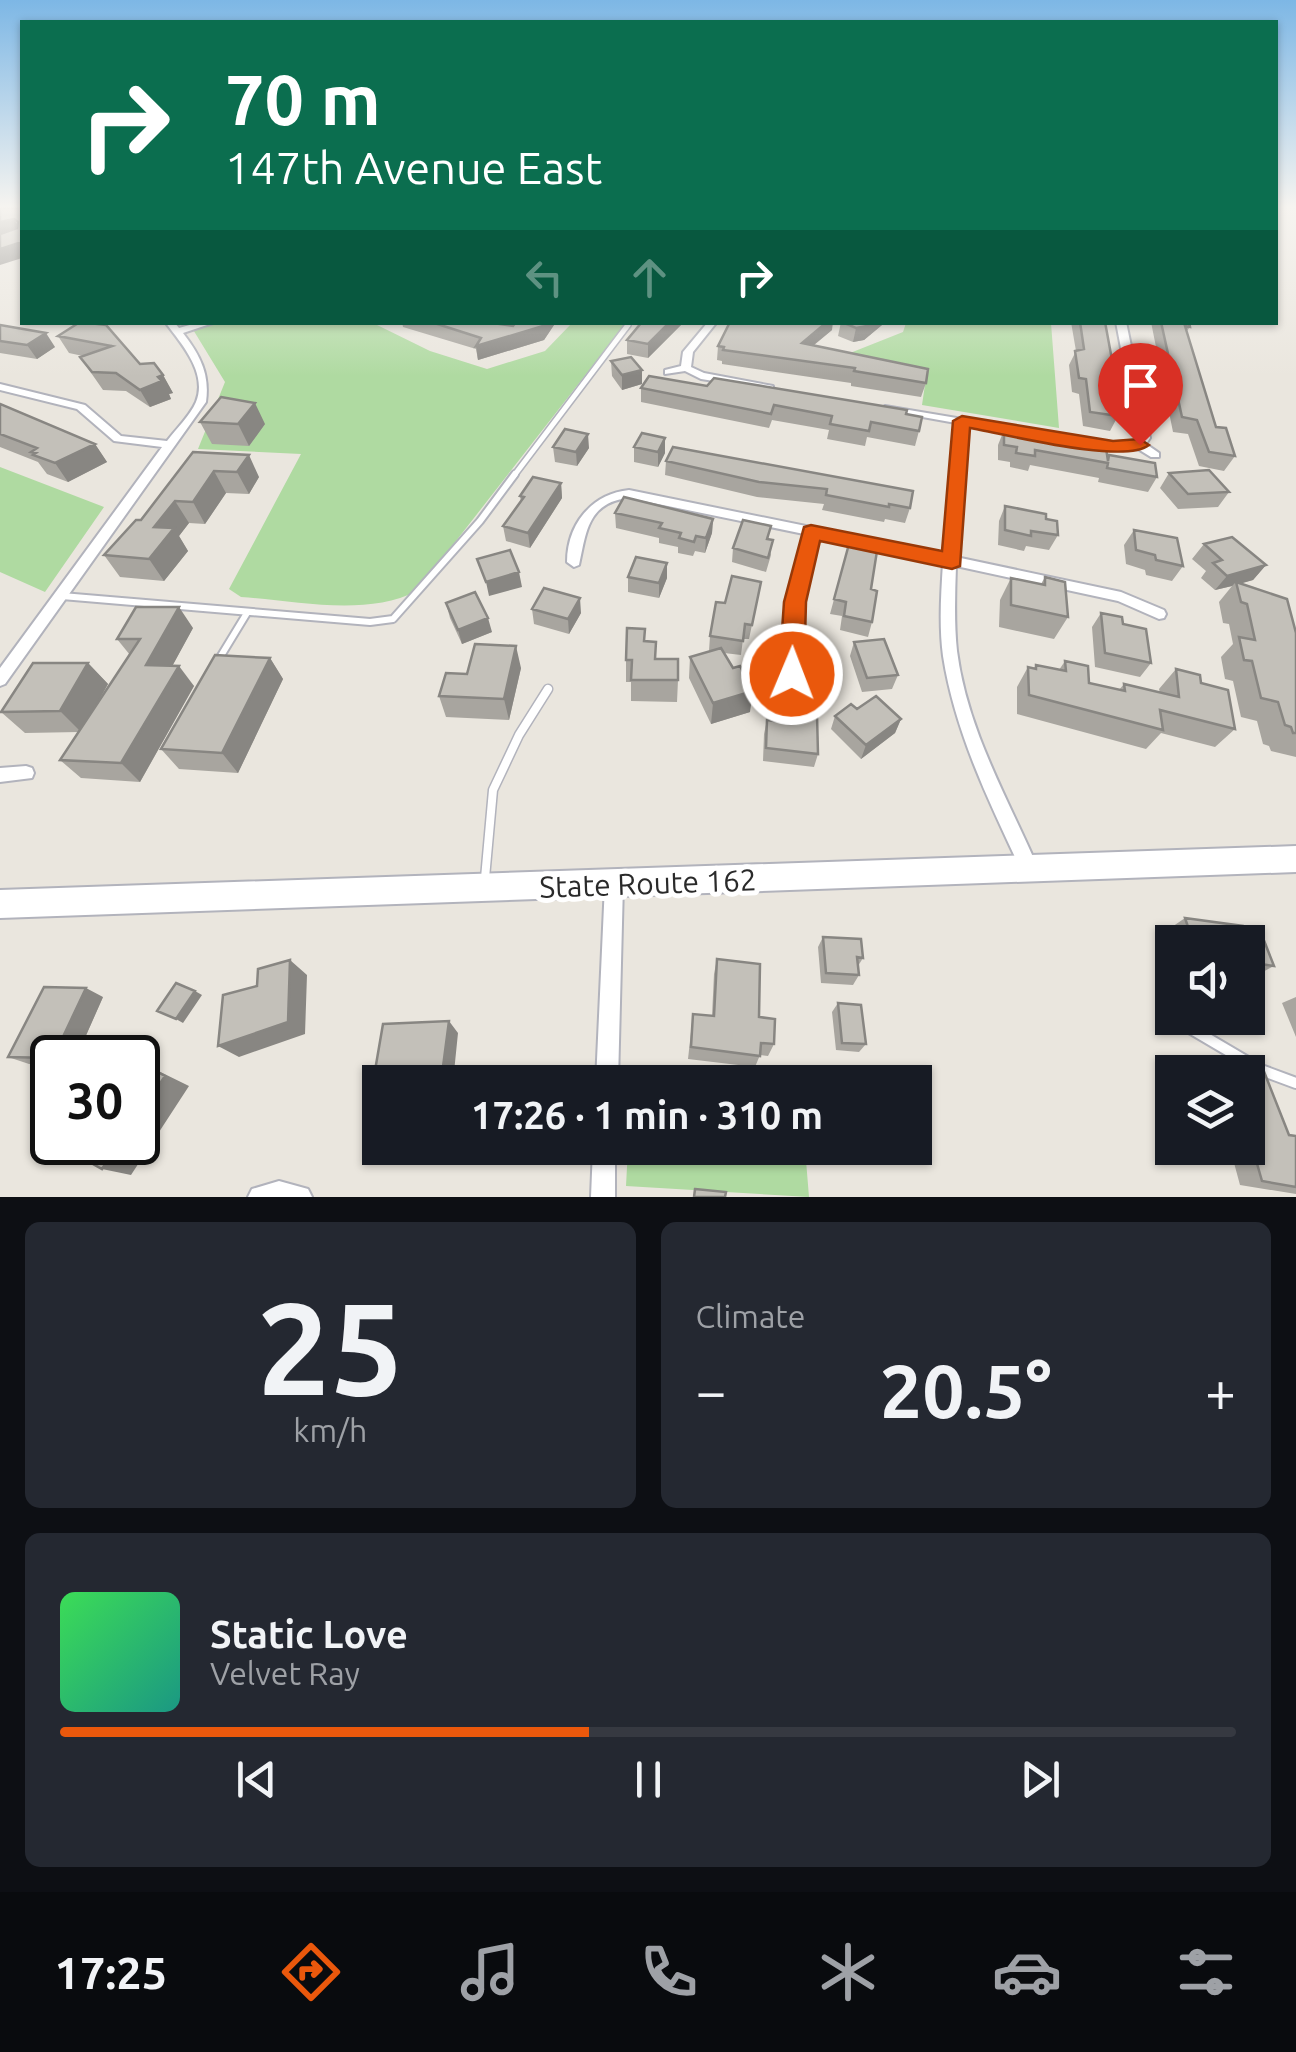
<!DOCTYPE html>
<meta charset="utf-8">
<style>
:root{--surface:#171b24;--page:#242831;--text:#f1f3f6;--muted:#9ea1a6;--line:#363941;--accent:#ea580c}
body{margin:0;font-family:Ubuntu,sans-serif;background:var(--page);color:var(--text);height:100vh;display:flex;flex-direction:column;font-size:38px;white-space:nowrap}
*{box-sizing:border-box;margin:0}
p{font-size:32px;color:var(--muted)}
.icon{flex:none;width:55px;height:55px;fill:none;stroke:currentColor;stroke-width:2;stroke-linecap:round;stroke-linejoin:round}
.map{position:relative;height:1197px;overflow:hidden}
.sheet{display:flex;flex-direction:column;gap:25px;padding:25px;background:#0d0f14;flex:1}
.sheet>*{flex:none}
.guide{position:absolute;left:20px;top:20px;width:1258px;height:305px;border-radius:0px;box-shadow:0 2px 8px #0004;background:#0b6e4f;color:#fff;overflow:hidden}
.tools{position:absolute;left:1155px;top:925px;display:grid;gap:20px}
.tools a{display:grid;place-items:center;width:110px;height:110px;border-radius:0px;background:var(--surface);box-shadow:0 2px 8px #0004;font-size:50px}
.speed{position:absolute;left:30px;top:1035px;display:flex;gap:20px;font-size:50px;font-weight:700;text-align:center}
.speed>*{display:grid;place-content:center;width:130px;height:130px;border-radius:50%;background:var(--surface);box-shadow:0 2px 8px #0004;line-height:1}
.speed .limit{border:5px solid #111;border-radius:15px;background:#fff;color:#111}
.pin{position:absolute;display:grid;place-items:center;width:85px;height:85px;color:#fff;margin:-102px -42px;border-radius:50% 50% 50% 0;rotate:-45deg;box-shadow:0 0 10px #0007}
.pin .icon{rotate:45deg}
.me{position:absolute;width:110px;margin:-55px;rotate:1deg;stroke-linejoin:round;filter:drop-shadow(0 0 8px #0008)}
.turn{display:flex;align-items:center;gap:35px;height:210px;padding:0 40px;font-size:45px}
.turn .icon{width:130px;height:130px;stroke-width:2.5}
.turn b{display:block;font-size:70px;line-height:85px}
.lanes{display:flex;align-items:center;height:95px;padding:0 40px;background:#0003;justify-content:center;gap:50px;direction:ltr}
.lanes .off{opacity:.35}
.big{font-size:75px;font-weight:700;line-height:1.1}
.sheet .widget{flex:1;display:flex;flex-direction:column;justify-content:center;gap:15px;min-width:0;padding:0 35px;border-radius:15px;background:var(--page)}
.sheet .dial{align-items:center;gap:0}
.dial b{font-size:130px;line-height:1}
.song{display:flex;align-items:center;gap:30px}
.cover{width:120px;height:120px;border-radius:15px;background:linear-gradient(135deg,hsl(130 70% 55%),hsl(170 70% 35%))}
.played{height:10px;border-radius:5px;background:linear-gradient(90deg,var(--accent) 45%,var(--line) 45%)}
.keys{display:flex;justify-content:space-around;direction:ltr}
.heat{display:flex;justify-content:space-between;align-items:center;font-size:55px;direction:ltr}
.sheet .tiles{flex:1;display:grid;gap:25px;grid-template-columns:1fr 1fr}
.widget:last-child{grid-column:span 2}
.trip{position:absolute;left:362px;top:1065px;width:570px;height:100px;border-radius:0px;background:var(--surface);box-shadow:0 2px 8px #0004;font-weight:700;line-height:100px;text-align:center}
.menu{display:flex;height:160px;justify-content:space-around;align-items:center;background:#090b0e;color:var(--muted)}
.menu .icon{width:70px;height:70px}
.menu .selected{color:var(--accent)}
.menu b{font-size:45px;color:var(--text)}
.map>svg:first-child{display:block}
.green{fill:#afdaa1}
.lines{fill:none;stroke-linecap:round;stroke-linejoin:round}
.lane-far4-casing{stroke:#b2b3bc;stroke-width:6}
.lane-far3-casing{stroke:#b2b3bc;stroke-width:8}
.lane-far2-casing{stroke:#b2b3bc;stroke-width:10}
.lane-far1-casing{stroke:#b2b3bc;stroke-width:11}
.lane-casing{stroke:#b2b3bc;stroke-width:14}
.street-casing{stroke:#b2b3bc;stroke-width:4}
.secondary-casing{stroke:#b2b3bc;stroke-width:4}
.lane-far4{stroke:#fff;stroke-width:4}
.lane-far3{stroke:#fff;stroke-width:5}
.lane-far2{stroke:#fff;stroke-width:6}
.lane-far1{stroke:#fff;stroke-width:8}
.lane{stroke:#fff;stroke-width:10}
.street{fill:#fff;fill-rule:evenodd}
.secondary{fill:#fff;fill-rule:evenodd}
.wall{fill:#a8a59f}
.shaded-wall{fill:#888682}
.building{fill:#c3c0b9;stroke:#888682;stroke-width:2.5}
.route{fill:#ea580c;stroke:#983908;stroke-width:2.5}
.labels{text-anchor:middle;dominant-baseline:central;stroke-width:10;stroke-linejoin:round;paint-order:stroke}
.near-street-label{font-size:30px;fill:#2a2a2a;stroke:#fff}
</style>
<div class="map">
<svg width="1296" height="1197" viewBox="0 0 1296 1197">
<rect width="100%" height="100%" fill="#eae6de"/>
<path class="green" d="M189,323H373L430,351L487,369L545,351L572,323H626L417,591C366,617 297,601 241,597L229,589L301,454L198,449L225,382Z
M906,323H1051L1059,428L922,405L927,371L840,357L903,332Z
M0,467L104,507L45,592L0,572Z
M633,1070L801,1081V1082H632Z
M628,1148H805L809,1197L626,1186Z"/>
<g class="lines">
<g class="lane-far4-casing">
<path id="lane-far4" d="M626,328L630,322"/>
</g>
<g class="lane-far3-casing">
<path id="lane-far3" d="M513,477L628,325"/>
</g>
<g class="lane-far2-casing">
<path id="lane-far2" d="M62,596L370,622L393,619L480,521L515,474
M219,659L247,613"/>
</g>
<g class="lane-far1-casing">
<path id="lane-far1" d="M485,878L493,790L519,735L548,689"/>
</g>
<g class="lane-casing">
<path id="lane" d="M1183,1024L1261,1070L1296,1083"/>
</g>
<g class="street-casing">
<path id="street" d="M165,322H174L179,328L200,322H216L183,333C200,355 210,374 206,402L5,684L0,686V668L162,447L114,441L77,409L0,390V384L85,405L121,436L167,441C176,429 190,416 196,402C208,373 181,343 165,322Z
M708,322H717L693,352L691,367L704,373L773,386V390L701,379L685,371L665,374V370L681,366L683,352Z
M1116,322H1126L1150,438L1146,444L1159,453V457H1151L1138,449L1113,450L967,425L956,557L1121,592L1164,610L1166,614L1164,618L1159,619L1118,601L956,566C955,594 954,623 957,651C967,729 1007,797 1038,868L1035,874L1029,877L1023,874C990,804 955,733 943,656C939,626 941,594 943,563L816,537L802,602L799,674L797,678L792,680L787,678L785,674L788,602L804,534L629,498C587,502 586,534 579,565L574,567L567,562C567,525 591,494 629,490L943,554L956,423L889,411L884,408L885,406L1113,444L1136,442L1138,438Z
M26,766L32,768L34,773L32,778L0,782V768Z
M614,875L621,878L623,884L618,1082H596L605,884L607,878Z
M593,1148H615V1197H591Z
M279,1181L308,1189L312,1197H248L252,1189Z"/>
</g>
<g class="secondary-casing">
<path id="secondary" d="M1296,846V872L0,918V890Z"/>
</g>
<use href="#lane-far4" class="lane-far4"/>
<use href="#lane-far3" class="lane-far3"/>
<use href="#lane-far2" class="lane-far2"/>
<use href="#lane-far1" class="lane-far1"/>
<use href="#lane" class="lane"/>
<use href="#street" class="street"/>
<use href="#secondary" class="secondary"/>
</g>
<path class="wall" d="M80,322L140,364L163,375L173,393L169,394L171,399L150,407L126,391L103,390L80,357L83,356L69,353L58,336Z
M402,322H486L513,326L516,322H556L544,340L478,360L476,349L403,327Z
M684,322L648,358L627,354V340Z
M841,322L882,325L864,340L853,342L838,336Z
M1071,322H1105L1118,416L1110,431L1083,426L1079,394L1072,392L1069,365L1076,351Z
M1151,322H1189L1190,327L1186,332L1216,427L1235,456L1224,471L1199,466L1188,434L1173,432Z
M0,325L55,347L37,359L0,353Z
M832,330L813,346L926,383L921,397L851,386V383L722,364V361L717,360L718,346Z
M611,361L642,370V384L622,390L612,376Z
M707,386L906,414L919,431L915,446L867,437L865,446L827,439L829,430L772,420L769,428L641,402V388Z
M0,404L95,444L107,462L68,482L47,474L38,462L0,447Z
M200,422L265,424L249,446L212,444Z
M1004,430L1107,458L1157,477L1148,492L1098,482L1099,478L1030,465L1028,471L1010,467V462L998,460V445Z
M553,447L589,448L577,466L555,462Z
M634,447L665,453L658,467L634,462Z
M673,447L910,508L905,523L885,519L884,522L822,510L824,504L757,497L665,475L666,461Z
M193,452L259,477L249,494L226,493L205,524L189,523L179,536L188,551L164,581L120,577L104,555L141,520Z
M1169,473L1229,492L1218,507L1178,509L1160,488Z
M561,483L562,498L530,548L506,541L503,526L521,502L520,496Z
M1005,506L1046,519L1058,535L1049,550L1026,546L1024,551L998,545L999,521Z
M615,513L713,519L712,533L705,553L695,551L693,556L678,553V547L659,543V538L616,528Z
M771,526L768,539L771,555L766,572L732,562L733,548Z
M1134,530L1183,566L1172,581L1146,575L1145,570L1126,564L1124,545Z
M849,544L871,589L872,622L868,637L840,630L842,616L830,614Z
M1204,544L1266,565L1253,580L1241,583L1296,633V757L1271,751L1269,746L1263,744L1257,721L1241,717L1233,681L1225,679L1221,657L1233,644L1229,624L1223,623L1219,602L1232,586L1215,590L1201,578L1206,571L1192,559Z
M667,563V578L659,598L628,592V577Z
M1045,577L1068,617L1054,639L999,627L1000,600L1011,578L1041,584Z
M761,582L749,639H743L741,655L724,653L750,712L711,724L689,678L690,657L709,651L710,636L725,603Z
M446,603L492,632L462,644L450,618Z
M532,609L581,613L569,634L534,624Z
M1101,613L1151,663L1140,677L1095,667L1092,627Z
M193,628L172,666L194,686L140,782L81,778L60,760L79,732L25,733L1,712L88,663L108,684L92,713L130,655L117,639Z
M645,641L655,659L678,680L677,702L631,701V682H626V660Z
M854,642L898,675L892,689L862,692L850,656Z
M270,658L283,679L238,773L179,769L161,749Z
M1065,661L1089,683L1119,690L1124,684L1160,693L1159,689L1176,669L1201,683L1235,729L1215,747L1161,733L1146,749L1017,714V687L1028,667L1034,669L1036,665L1059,670Z
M521,668L509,720L446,717L439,696L467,674Z
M857,709L901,719L895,733L861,759L831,729L835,716Z
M790,712L818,754L814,767L763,761L764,734L767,720L788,722Z
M1185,918L1247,936L1274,966L1255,976L1248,974V942H1173L1169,929Z
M823,937L863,958L858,966L859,975L853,985L821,983L818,947Z
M717,959L759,1017L774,1044L768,1056L760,1055L755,1067L688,1059L693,1014L712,1016L714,974Z
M1170,990H1172V1018H1177L1171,1021L1162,995Z
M103,997L76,1058H52V1065L29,1064L8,1057Z
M1296,997V1037L1282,1003Z
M838,1003L866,1044L859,1052L836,1050L832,1012Z
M1211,1059L1261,1064L1289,1135L1296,1136V1194L1240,1185L1230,1148H1248V1072H1195L1193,1067Z"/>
<path class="shaded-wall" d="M14,219L21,231L0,237V222Z
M22,242V258L0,265V249Z
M545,322H556L544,340L478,360L476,346Z
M670,322H684L648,358V344Z
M827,322H833L832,330L799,357L802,343Z
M871,322H882V325L864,340L853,342L856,328Z
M46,333L55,347L37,359L27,345Z
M642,370V384L622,390V375Z
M163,375L173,393L169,394L171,399L150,407L140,390Z
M255,403L265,424L249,446L238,424Z
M588,434L589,448L577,466L576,452Z
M665,438V453L658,467V452Z
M95,444L107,462L68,482L55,463Z
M249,455L259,477L249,494L237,472Z
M214,471L226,493L205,524L193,502Z
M561,483L562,498L530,548L528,533Z
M175,501L189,523L179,536L188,551L164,581L149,559L154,527Z
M713,519L712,533L705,553L706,538Z
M667,563V578L659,598V583Z
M1266,565L1253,580L1236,585V582L1232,586L1215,590L1227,576Z
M519,572L522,587L489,596L486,582Z
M580,598L581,613L569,634L568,619Z
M179,607L193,628L162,685L146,665Z
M488,618L492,632L462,644L458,630Z
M516,646L521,668L509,720L504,699Z
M270,658L283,679L238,773L222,753Z
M88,663L108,684L81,732L60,711Z
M179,666L194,686L140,782L121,763Z
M753,691L750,712L711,724L713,703Z
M901,719L895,733L861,759L866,745Z
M290,960L307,975L305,1034L239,1057L218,1046Z
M86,988L103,997L76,1058H53Z
M195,991L202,995L183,1023L176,1019Z
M449,1021L458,1033L453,1082H441Z
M138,1061L189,1086L131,1175L102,1169L120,1142H138Z"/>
<path class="building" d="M0,208H22V242L0,249V234L17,228L18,222L14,219L0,222Z
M80,322L106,325L140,364L154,363L163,375L158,377L162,381L140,390L116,373L92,372L80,357L112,346L58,336Z
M431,322H486L513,326L516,322H545L543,326L476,346L481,338Z
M642,322H670L648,344L627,340Z
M730,322H827L802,343L928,369L926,383L854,371L855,368L723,350L724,347L718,346Z
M842,322H871L867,326L856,328Z
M1080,322H1105L1118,392V416L1090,412L1086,379L1079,378L1075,351L1084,349Z
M1161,322H1189L1190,327L1185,326L1216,427L1226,428L1235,456L1209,452L1197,420L1182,417Z
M0,325L46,333L27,345L0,341Z
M631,357L642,370L622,375L611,361Z
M649,376L707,386L714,378L907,410L906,414L922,417L919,431L871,422L869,431L830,424L832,416L774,405L771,414L641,388Z
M221,397L255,403L238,424L200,422Z
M0,404L95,444L55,463L33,455L36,453L31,452L37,448L0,434Z
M565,429L588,434L576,452L553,447Z
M1004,430L1087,441L1106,448L1108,461L1109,455L1155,463L1157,477L1107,468L1108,463L1035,450V456L1016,453L1017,447L1004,445Z
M642,433L665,438L658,452L634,447Z
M673,447L913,491L910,508L889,504V507L826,495L827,489L759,482L666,461Z
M193,452L249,455L237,472L214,471L193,502L175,501L154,527L174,528L149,559L104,555L136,520H141Z
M1209,470L1229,492L1188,494L1169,473Z
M533,477L561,483L528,533L503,526L524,497L520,496Z
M624,497L713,519L706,538L696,536L694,542L679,538L681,533L659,528L662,523L615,513Z
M1005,506L1046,514V519L1057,521L1058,535L1031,531V536L1005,530Z
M743,520L771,526L767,539L773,540L768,558L733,548Z
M1134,530L1177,538L1183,566L1156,560L1155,555L1136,550Z
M1232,537L1266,565L1227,576L1213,563L1222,560L1204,544Z
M849,544L877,551L871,589L877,591L872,622L844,616L846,602L834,599Z
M510,550L519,572L486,582L477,559Z
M636,557L667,563L659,583L628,577Z
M732,576L761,582L752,625L745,624L743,641L710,636L716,602L725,603Z
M1045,577L1065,582L1068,617L1011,605V578L1045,585Z
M1236,582L1287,599L1296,633V733H1293L1291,727L1285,725L1278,702L1261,698L1252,661L1244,660L1239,637L1255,640L1247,604L1241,602Z
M544,588L580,598L568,619L532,609Z
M475,592L488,618L458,630L446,603Z
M136,607H179L146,665L179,666L121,763L60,760L140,639H117Z
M1101,613L1122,617L1123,624L1146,629L1151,663L1105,653Z
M627,628L645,629L644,641L656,642L655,659H678V680H631L632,660H626Z
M884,639L898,675L867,678L854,642Z
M475,644L516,646L504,699L439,696L446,673L467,674Z
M721,648L733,668L740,666L753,691L713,703L690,657Z
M215,655L270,658L222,753L161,749Z
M1065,661L1088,666L1089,683L1125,691L1124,684L1179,697L1176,669L1200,675L1201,683L1228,690L1235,729L1160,710L1163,730L1029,695L1028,667L1036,669V665L1066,671Z
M33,663H88L60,711L1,712Z
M876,696L901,719L866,745L835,716L851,704L857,709Z
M790,712L817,715L818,754L766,748L767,720L790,723Z
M1185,918L1243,926L1247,936L1263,938L1274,966L1248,962V942H1193Z
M823,937L861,939L863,958L857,957L859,975L826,973Z
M717,959L760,964L759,1017L775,1019L774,1044L761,1043L760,1056L691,1047L693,1014L714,1016Z
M290,960L288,1022L218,1046L223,995L257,986L258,969Z
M176,983L195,991L176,1019L157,1011Z
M44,987L86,988L53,1058L8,1057Z
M838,1003L861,1005L866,1044L842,1043Z
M449,1021L441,1082H380V1088H372L383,1024Z
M119,1052L129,1058H115Z
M1211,1059L1261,1064L1289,1135L1296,1136V1187L1262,1181L1248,1132V1072H1216Z
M138,1062L165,1076L138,1117Z
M54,1142H120L102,1169Z
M695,1189L726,1192L725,1197H694Z"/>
<linearGradient id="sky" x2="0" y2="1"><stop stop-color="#7db7e5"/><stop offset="0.55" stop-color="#f6f4f0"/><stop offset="1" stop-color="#f6f4f0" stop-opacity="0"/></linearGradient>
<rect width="1296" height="376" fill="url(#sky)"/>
<path class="route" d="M962,416L1113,441L1140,439L1149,445C1124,465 1005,434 970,428L960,566L952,569L820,541L806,602L804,674L801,681H783L779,674L784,602L804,527L811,525L942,551L953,421Z"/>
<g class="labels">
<g class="near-street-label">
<text transform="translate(648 883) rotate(-2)">State Route 162</text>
</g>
</g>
</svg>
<div class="tools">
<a><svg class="icon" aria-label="sound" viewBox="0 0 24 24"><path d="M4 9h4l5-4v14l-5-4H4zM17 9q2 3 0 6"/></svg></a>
<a><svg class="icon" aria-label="layers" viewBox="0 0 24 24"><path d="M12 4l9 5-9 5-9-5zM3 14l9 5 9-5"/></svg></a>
</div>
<div class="speed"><div class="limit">30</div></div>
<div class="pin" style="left:1140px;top:445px;background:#d93025"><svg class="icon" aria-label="arrive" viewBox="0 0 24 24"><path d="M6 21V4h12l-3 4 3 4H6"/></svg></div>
<svg class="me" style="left:792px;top:674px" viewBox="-20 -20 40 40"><circle r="17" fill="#ea580c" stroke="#fff" stroke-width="3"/><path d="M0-11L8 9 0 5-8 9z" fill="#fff"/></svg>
<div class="trip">17:26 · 1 min · 310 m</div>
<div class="guide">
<div class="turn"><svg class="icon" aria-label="right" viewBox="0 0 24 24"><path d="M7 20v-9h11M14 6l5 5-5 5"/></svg><div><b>70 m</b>147th Avenue East</div></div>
<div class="lanes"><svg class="icon off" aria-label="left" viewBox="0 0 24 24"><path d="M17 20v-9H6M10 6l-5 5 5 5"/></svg><svg class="icon off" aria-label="ahead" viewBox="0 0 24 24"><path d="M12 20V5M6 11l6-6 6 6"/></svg><svg class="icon" aria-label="right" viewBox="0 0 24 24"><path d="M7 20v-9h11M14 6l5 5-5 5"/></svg></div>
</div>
</div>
<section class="sheet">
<div class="tiles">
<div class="widget dial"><b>25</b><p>km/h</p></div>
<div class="widget"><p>Climate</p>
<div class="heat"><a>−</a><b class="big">20.5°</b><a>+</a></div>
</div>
<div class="widget">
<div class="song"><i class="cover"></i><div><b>Static Love</b><p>Velvet Ray</p></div></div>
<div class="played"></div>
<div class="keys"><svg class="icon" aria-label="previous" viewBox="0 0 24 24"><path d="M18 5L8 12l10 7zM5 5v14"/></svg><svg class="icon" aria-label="pause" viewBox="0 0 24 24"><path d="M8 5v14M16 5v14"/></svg><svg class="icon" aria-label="next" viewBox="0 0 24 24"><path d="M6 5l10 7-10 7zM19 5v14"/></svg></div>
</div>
</div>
</section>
<nav class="menu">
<b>17:25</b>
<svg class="icon selected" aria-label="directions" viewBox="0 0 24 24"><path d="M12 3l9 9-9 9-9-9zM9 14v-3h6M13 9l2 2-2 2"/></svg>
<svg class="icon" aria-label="music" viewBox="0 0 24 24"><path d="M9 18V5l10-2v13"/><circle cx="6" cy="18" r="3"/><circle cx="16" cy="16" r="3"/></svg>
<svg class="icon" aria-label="phone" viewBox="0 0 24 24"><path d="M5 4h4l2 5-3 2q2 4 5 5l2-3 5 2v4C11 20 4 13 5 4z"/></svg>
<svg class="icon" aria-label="climate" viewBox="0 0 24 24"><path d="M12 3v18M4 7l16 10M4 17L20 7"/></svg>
<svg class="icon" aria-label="car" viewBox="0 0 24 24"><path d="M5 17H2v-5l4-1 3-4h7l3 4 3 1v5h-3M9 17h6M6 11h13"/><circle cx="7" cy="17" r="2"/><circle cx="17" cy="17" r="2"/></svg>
<svg class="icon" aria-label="filters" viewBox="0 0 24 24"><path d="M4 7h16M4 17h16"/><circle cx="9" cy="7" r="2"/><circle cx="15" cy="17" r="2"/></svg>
</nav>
